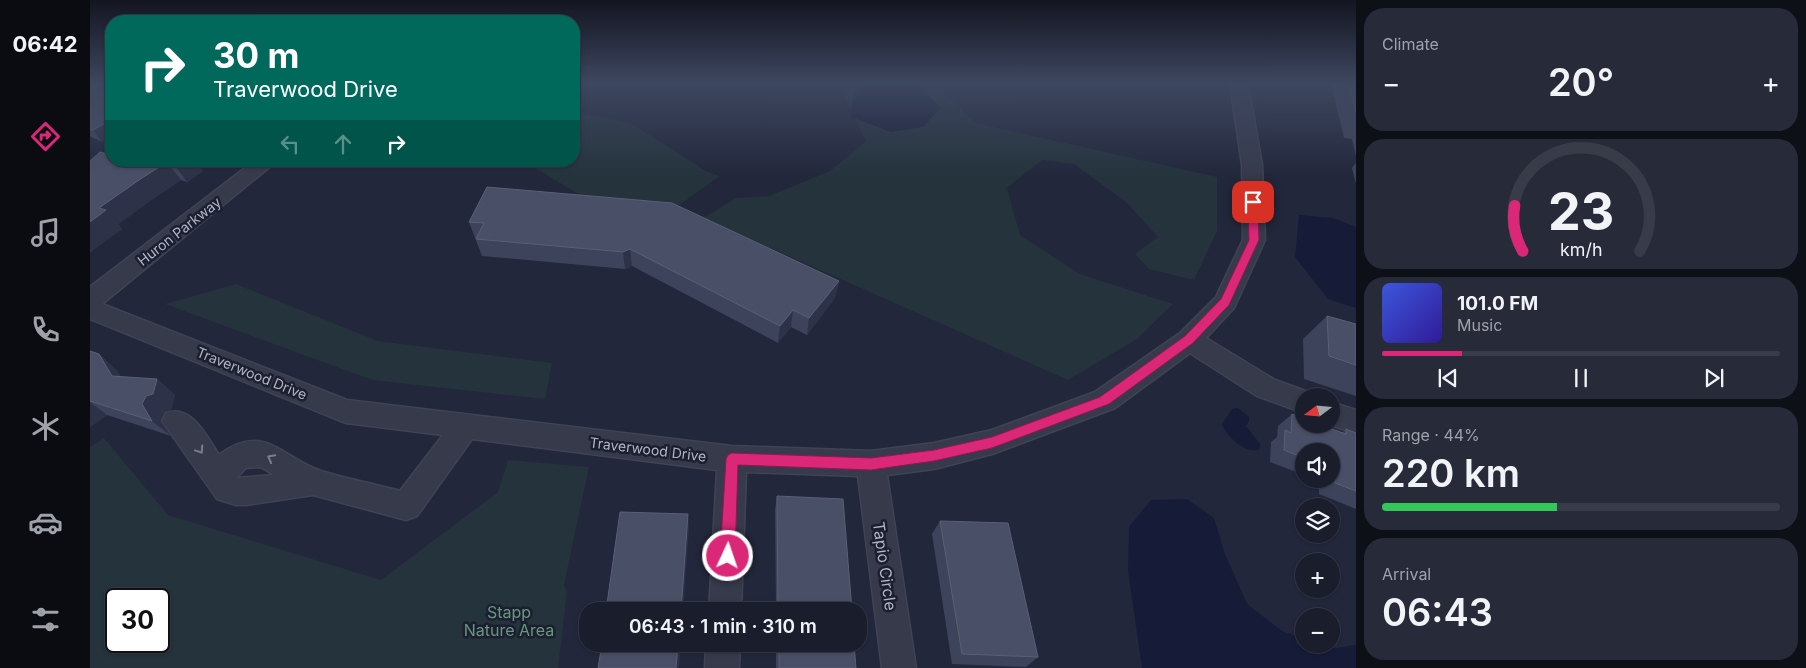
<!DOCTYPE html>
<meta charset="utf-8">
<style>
:root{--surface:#1a1d2c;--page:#272a38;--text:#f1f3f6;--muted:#9fa2a9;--line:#383b48;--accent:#db2777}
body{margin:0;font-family:Inter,sans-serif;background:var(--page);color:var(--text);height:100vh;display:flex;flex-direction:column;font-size:19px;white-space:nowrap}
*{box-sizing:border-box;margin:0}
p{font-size:16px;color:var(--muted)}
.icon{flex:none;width:28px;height:28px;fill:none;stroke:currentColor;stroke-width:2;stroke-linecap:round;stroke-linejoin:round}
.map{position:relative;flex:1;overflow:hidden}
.panel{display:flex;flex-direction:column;gap:8px;padding:8px;background:#0e1018;width:450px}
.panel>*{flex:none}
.banner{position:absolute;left:15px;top:15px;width:475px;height:152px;border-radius:20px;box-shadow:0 1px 4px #0004,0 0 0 1px var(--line);background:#00695c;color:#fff;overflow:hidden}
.needle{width:32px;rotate:254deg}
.tools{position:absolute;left:1205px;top:388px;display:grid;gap:10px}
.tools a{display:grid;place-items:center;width:45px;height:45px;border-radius:50%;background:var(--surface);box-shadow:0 1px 4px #0004,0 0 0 1px var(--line);font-size:25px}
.speed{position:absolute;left:15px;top:588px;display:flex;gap:10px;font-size:25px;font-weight:700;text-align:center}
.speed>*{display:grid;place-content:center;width:65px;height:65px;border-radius:50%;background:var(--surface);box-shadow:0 1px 4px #0004,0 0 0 1px var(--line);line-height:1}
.speed .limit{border:2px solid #111;border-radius:8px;background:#fff;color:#111}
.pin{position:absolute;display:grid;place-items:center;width:42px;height:42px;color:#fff;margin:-21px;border-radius:10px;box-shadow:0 2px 8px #0006}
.me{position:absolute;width:55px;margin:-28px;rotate:3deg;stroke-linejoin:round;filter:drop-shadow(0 0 4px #0008)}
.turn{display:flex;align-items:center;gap:18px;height:105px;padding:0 25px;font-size:22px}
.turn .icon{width:65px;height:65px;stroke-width:2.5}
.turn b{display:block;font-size:35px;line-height:42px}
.lanes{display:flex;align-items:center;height:48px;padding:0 25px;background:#0003;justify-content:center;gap:25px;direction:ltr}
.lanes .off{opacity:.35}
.big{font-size:38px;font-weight:600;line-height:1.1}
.panel .card{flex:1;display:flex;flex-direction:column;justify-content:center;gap:8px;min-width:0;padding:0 18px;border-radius:20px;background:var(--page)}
.panel .dial{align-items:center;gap:0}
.dial svg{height:130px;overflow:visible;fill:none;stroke:var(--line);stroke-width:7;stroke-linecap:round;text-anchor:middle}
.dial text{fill:var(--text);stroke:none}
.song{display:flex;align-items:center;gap:15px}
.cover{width:60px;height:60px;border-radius:8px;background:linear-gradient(135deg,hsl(230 70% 55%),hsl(250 70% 35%))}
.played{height:5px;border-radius:2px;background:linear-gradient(90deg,var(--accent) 20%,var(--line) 20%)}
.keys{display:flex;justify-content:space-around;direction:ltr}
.heat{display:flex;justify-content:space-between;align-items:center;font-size:28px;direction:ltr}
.charge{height:8px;border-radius:4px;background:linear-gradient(90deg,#34c759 44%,var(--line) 0)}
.trip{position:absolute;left:489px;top:602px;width:288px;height:50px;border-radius:20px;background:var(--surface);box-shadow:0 1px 4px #0004,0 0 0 1px var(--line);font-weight:600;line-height:50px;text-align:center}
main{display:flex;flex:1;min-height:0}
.tab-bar{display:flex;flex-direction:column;width:90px;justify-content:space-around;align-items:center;background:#0a0c12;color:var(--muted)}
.tab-bar .icon{width:35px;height:35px}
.tab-bar .selected{color:var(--accent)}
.tab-bar b{font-size:22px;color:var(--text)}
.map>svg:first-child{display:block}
.green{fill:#24333c;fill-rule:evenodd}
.water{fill:#161c38}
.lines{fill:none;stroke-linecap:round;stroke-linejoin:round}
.minor-casing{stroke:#3f4354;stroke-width:3}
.minor{fill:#363a4b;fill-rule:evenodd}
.wall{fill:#3d435a}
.shaded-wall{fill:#2d3249}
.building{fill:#494f66;stroke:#5a5f75}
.oneway{stroke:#7a7d8f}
.route{fill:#db2777;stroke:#8e194d}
.labels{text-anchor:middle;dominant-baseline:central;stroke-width:5;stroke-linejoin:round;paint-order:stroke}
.street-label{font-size:14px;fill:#b1b4c7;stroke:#1b1f30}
.near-street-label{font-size:16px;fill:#b1b4c7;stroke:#1b1f30}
.near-park-label{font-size:16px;fill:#69977f;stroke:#1b1f30}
</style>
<main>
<nav class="tab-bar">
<b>06:42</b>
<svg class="icon selected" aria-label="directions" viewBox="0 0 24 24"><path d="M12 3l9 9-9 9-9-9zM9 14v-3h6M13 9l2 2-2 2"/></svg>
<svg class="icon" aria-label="music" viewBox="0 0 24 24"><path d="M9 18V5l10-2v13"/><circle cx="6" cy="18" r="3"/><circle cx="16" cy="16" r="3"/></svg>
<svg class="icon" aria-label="phone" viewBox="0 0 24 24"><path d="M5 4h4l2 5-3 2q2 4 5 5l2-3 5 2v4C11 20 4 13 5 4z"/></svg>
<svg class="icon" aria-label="climate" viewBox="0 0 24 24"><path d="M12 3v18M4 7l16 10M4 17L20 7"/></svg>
<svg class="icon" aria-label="car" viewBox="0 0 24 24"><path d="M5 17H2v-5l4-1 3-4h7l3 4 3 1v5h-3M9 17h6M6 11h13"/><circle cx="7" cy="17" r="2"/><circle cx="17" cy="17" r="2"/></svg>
<svg class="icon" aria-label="filters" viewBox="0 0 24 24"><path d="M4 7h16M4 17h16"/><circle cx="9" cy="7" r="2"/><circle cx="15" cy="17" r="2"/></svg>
</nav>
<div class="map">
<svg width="1266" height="668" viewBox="0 0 1266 668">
<rect width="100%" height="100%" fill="#22273b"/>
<path class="green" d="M749,84H845L886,123L1127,177V231L1104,280L1059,269L1045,254L1068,237L1037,203L984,164L952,160L917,188L930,235L990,274L1083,304L1047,339L978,380L613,218L646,198L679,196L740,171L776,141Z
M484,109L494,114L539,122L616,171L630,176L582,210L493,197L434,161H484Z
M146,284L288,341L462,363L455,399L282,380L75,304Z
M14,438L78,515L291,580L408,492L418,460L499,467L474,585L477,592L468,668H0V447ZM26,599H69V641H26Z"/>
<path class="water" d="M775,84H827L851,108L833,127L801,132L761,117L763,95Z
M1209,215L1243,218L1266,227V308L1238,299L1205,257Z
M1148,408L1159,417V421L1156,426L1170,444V449C1157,455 1136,437 1132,424L1142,409Z
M1097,499L1124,518L1135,554L1157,604L1192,631L1214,639V644H1225L1239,649L1266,645V668H1052L1038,571L1039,527L1061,500Z"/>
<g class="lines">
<g class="minor-casing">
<path id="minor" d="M1140,84H1158L1172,165L1175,240L1144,308L1116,338L1185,380L1224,394L1225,396H1214V413L1167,396L1100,353L1025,408L902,454L844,469L797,475L826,668H792L768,476L656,472L651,611H619L627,470L382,439L327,516L316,520L223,495L156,505H146L127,499L72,421L76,413C102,404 117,437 129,455C174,421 192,458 231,471C257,479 284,484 310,491L353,435L256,423L0,319V287L164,161H187L12,304L257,400L642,446L781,451L844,443L902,430L1005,392L1090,333L1126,297L1153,240L1152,165ZM171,467L184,475L146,478L156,468Z
M1241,402L1266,410V434L1238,424H1241Z
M616,644H650L649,668H615Z"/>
</g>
<use href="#minor" class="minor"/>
</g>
<path class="wall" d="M21,84V136L12,142L0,136V87Z
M1241,84H1266V156L1262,139L1254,138Z
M18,154L106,161L113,171L97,182L91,180L67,196L28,224L32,229L0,252Z
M1266,163V184L1262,168Z
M397,187L749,281L745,298L717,335L701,327L688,343L542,266L535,269L392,256L379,222Z
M1237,316L1266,324V396L1214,379L1213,339Z
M0,351L9,354L27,371L31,377L67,379L85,395L81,410L74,412L70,420L81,436L17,415L0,427Z
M1202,414L1252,433L1256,429L1266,433V509L1229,494V482L1222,479H1241V451H1214V475L1180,462L1181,442L1187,437L1188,426Z
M687,496L762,611H686L685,510Z
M850,521L948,657L936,667L862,664L842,534Z
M686,644H764L766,668H686Z"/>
<path class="shaded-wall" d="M21,120V136L12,142L3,130Z
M88,161H106L113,171L97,182L84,164Z
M77,162L91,180L67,196L28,224L32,229L0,252V222L9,208L52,178Z
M540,249L542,266L535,269L533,252Z
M749,281L745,298L717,335L719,318Z
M703,310L701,327L688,343L690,326Z
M9,354L27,371L41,392L22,376Z
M67,379L85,395L81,410L74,412L70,420L81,436L62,421L52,404Z
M0,402L17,415L0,427Z
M598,514L599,528L593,611H591Z
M588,644H591L589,668H586Z"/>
<path class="building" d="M7,84H21V120L3,130L0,129V87Z
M1258,84H1266V112Z
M10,152L18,154L21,152V161H88L84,164L77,162L52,178L9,208L16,210L0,222V161Z
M397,187L582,203L749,281L719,318L703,310L690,326L540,249L533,252L386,239L394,223L379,222Z
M1237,316L1266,324V365L1239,356Z
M0,351L9,354L22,376L67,379L63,394L56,396L52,404L62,421L0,401Z
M1202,414L1214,418V424H1228L1256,434V429L1266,433V491L1245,483V470L1241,469V451H1214V458L1194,450L1195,430L1201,433Z
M687,496L753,499L762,611H688Z
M530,512L598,514L591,611H516Z
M850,521L918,523L948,657L872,654Z
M512,644H588L586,668H508Z
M689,644H764L766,668H689Z"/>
<defs><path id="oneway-chevron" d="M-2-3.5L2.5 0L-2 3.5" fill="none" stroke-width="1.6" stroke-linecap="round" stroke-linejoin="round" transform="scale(1.25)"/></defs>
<g class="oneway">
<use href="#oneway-chevron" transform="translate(110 450) rotate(56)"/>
<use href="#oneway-chevron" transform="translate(181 458) rotate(-152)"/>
</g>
<linearGradient id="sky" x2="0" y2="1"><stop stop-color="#131520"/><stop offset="0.47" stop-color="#3e4760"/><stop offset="1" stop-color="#3e4760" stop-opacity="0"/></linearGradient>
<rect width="1266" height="177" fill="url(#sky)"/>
<path class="route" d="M1163,199L1168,202L1169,240L1139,305L1103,343L1019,404L902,448L844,461L781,470L648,465L645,556L643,561L638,563L632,561L630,556L636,459L638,455L642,453L781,458L844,450L902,437L1010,397L1095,336L1131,299L1159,240L1158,202Z"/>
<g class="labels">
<g class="street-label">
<text transform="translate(89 231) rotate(-38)">Huron Parkway</text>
<text transform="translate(162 373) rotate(22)">Traverwood Drive</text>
<text transform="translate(558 449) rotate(7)">Traverwood Drive</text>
</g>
<g class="near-street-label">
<text transform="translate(795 566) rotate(82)">Tapio Circle</text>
</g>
<g class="near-park-label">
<text x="419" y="612">Stapp<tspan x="419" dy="18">Nature Area</tspan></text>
</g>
</g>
</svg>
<div class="tools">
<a><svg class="needle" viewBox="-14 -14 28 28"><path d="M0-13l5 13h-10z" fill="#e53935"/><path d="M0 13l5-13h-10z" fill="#9fa2a9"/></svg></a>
<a><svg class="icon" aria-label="sound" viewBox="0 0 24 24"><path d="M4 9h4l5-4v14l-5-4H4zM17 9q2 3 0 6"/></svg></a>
<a><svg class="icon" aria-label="layers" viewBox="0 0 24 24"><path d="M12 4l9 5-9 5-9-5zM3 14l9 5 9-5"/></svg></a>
<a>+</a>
<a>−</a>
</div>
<div class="speed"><div class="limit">30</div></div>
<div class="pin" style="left:1163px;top:202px;background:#d93025"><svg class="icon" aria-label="arrive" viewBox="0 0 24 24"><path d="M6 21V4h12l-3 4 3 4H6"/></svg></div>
<svg class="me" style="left:638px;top:556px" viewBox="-20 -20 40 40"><circle r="17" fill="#db2777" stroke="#fff" stroke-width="3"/><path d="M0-11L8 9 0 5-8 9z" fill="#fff"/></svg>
<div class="trip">06:43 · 1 min · 310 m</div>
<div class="banner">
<div class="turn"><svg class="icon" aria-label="right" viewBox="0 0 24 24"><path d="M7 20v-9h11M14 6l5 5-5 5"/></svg><div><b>30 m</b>Traverwood Drive</div></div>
<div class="lanes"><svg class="icon off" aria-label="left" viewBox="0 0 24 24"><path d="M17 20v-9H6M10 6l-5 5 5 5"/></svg><svg class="icon off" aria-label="ahead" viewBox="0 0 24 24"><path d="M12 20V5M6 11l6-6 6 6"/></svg><svg class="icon" aria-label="right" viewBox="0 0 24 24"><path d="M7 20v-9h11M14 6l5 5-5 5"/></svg></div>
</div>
</div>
<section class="panel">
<div class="card"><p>Climate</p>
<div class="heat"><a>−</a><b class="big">20°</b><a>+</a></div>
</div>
<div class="card dial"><svg viewBox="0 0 100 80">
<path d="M14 69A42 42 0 1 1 86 69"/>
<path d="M14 69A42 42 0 0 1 9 41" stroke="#db2777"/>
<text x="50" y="56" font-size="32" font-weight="700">23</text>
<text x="50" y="72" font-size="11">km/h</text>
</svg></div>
<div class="card">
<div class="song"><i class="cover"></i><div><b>101.0 FM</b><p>Music</p></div></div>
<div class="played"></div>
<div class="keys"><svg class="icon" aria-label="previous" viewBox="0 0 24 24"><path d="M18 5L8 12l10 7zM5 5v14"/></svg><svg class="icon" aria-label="pause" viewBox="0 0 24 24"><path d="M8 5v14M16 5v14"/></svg><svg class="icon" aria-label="next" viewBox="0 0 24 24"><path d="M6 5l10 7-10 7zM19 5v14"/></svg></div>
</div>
<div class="card"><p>Range · 44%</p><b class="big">220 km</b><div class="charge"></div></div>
<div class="card"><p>Arrival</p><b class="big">06:43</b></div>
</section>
</main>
